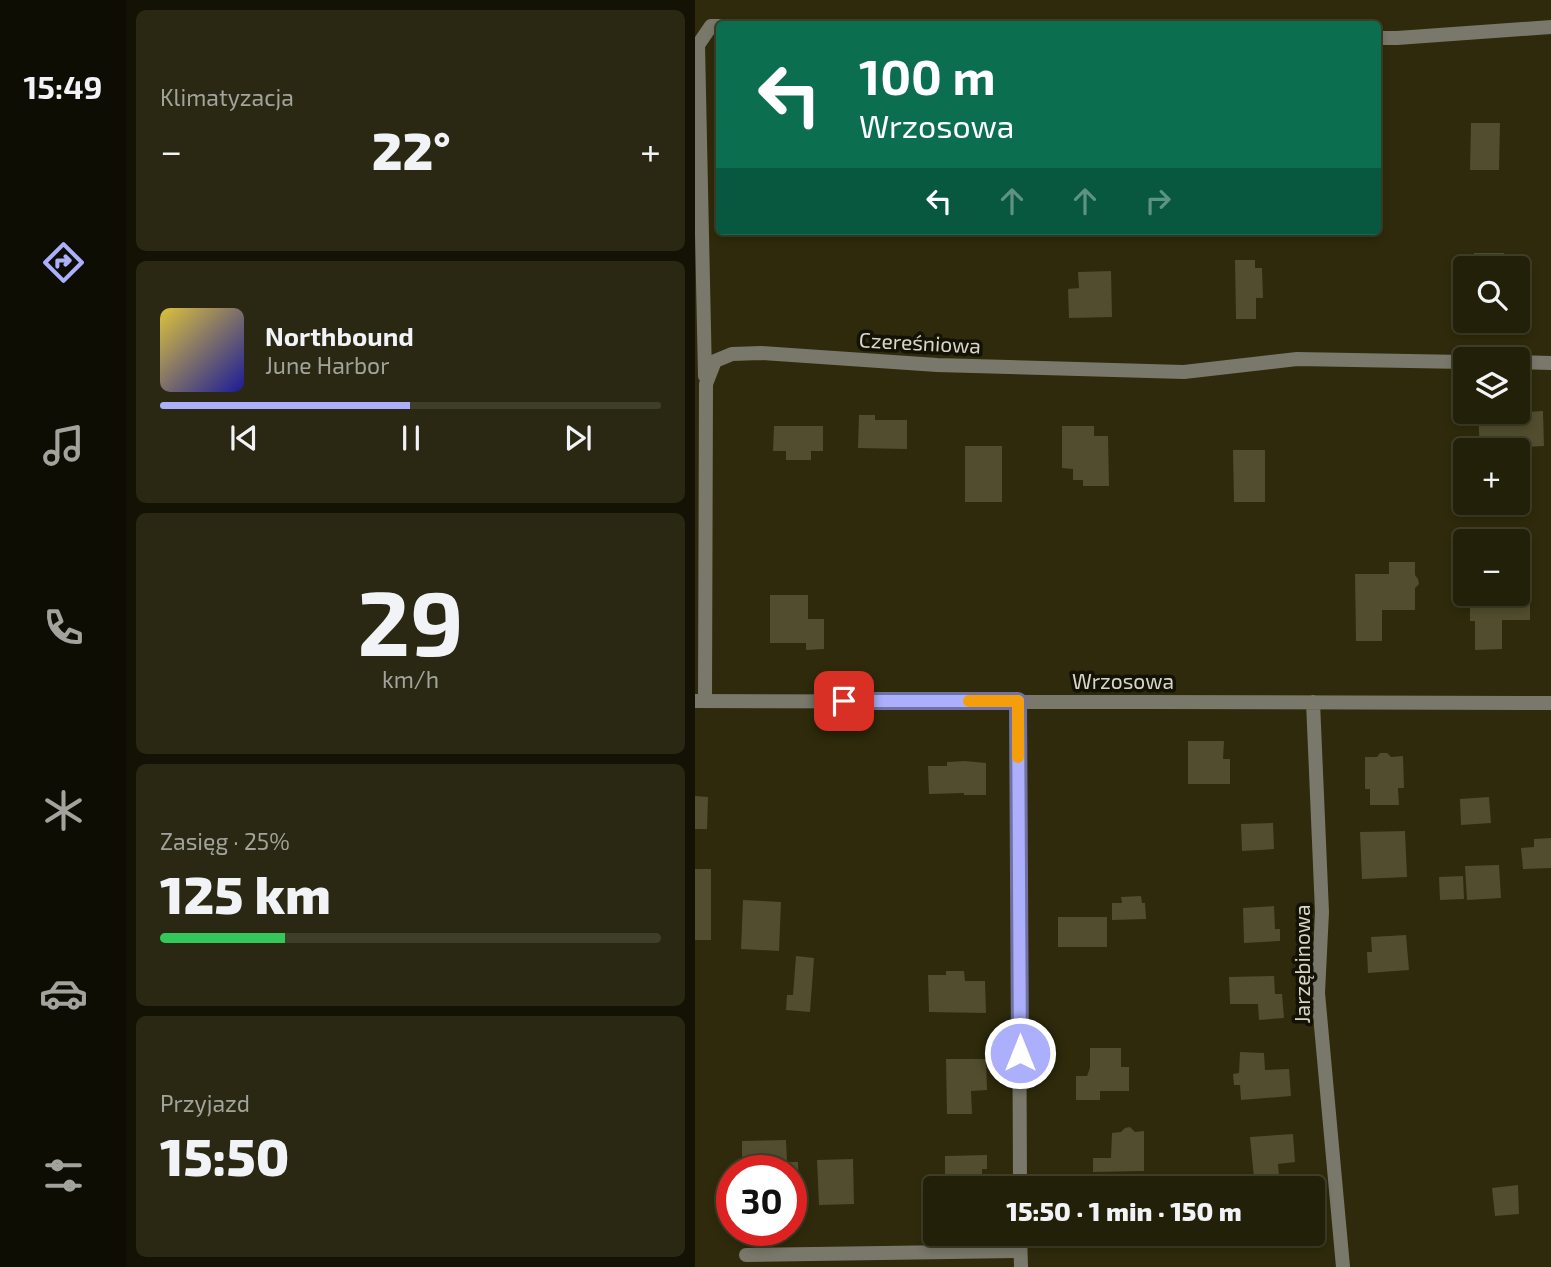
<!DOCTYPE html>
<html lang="pl">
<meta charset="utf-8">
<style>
:root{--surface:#222008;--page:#2a2812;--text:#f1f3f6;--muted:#a2a39c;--line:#3f3e29;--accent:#acaffb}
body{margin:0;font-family:"Exo 2",sans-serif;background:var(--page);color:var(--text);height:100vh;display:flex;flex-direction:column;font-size:26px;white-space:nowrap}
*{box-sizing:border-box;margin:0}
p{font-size:23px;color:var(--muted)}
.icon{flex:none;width:38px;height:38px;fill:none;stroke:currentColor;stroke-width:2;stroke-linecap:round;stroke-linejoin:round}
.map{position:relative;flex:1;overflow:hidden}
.details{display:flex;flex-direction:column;gap:10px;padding:10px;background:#131204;width:569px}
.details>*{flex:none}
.guide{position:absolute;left:21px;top:21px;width:665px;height:214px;border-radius:7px;box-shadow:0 4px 10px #0003,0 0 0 2px var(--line);background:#0b6e4f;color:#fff;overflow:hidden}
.buttons{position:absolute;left:758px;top:256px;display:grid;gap:14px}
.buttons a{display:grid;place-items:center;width:77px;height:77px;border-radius:7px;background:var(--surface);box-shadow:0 4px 10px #0003,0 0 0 2px var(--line);font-size:35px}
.speed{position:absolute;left:21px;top:1155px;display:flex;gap:14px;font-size:35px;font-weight:700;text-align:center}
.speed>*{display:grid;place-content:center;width:91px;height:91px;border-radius:50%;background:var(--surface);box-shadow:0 4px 10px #0003,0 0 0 2px var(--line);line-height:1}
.speed .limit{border:10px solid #d22;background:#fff;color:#111}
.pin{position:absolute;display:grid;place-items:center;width:60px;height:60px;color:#fff;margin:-30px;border-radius:14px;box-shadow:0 4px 10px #0006}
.me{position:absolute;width:77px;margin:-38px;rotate:0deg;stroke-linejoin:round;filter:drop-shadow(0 0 5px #0008)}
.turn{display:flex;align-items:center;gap:24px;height:147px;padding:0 28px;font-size:32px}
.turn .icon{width:91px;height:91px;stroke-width:2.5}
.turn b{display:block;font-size:49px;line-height:60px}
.lanes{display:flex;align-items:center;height:66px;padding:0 28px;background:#0003;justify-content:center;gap:35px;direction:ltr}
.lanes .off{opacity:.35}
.big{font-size:52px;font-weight:800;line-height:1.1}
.details .widget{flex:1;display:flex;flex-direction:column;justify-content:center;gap:10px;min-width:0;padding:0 24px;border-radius:10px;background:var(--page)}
.details .dial{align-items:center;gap:0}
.dial b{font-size:91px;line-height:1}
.song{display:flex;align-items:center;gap:21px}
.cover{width:84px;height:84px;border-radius:10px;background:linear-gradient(135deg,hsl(50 70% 55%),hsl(240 70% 35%))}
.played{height:7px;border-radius:4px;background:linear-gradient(90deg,var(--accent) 50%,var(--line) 50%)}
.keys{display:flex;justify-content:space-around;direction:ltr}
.heat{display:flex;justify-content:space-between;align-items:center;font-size:38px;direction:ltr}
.charge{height:10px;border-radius:5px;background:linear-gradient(90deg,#34c759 25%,var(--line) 0)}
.trip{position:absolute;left:228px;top:1176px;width:402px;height:70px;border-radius:7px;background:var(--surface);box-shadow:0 4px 10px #0003,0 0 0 2px var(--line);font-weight:800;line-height:70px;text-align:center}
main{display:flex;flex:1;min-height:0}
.tab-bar{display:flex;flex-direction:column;width:126px;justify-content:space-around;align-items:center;background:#0e0d03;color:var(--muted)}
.tab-bar .icon{width:49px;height:49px}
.tab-bar .current{color:var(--accent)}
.tab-bar b{font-size:32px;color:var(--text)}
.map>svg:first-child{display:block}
.building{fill:#514d2e}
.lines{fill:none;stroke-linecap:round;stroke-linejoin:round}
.service{stroke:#79786a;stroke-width:14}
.minor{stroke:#79786a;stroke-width:14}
.route-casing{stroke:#7072a3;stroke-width:18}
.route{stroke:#acaffb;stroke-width:12}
.slow{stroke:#f59e0b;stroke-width:12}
.labels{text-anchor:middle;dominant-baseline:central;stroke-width:7;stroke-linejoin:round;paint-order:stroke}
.street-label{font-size:21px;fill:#d8d6c5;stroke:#141206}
</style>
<main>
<nav class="tab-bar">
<b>15:49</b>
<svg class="icon current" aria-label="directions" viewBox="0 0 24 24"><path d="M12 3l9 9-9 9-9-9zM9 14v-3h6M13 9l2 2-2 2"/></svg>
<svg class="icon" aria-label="music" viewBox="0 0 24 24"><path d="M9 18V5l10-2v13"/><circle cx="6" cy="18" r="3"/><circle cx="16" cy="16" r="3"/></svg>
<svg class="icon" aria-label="phone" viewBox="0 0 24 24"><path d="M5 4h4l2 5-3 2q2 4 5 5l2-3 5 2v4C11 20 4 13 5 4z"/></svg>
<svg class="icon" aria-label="climate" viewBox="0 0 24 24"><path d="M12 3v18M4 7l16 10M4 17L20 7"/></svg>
<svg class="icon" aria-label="car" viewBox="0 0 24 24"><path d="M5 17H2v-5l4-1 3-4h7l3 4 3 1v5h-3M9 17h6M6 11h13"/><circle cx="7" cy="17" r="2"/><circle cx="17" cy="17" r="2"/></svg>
<svg class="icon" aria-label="filters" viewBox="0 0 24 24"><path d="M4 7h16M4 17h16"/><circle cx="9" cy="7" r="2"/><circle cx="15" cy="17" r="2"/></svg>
</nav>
<section class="details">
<div class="widget"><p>Klimatyzacja</p>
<div class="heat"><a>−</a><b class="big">22°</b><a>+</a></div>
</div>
<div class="widget">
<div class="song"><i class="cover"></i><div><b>Northbound</b><p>June Harbor</p></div></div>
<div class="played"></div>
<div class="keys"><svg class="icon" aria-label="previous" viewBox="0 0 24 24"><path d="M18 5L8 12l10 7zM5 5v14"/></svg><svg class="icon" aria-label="pause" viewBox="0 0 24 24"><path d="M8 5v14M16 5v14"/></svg><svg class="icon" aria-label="next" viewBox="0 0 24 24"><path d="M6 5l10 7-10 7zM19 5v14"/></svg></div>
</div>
<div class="widget dial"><b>29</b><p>km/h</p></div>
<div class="widget"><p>Zasięg · 25%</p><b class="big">125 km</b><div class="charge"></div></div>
<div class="widget"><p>Przyjazd</p><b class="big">15:50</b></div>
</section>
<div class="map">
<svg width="857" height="1267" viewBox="0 0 857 1267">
<rect width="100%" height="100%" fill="#2e2a0b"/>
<path class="building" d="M776,123H805L804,170H775Z
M779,253H809V268H779Z
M540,260H560V268H567L568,298H561V319H541Z
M416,271L417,317L374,318L373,289L384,288L383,272Z
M833,402V412L848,411L849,446L829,447V455H822V450L785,449L783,414L822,411V403Z
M164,415H180V420H212V449L163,448Z
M79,426H128V451H116V460H91V451H78Z
M367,426H399V436H413L414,486H388V480H378V469L367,468Z
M270,446H307V502H270Z
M538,450H570V502H539Z
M694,562H720V575L723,579L724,584L720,588V610H687V641H661L660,574H694Z
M822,577H835V620H807V649L780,650V621H775V593H822Z
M75,595H113V619H129V649L111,650V643H75Z
M493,741H529L528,759H535V784H493Z
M685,753H692L696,757L708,756L709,788H703L704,805H675V789H670V757H682Z
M270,761L291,763V795H269V793L234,794L233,766H252V762Z
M0,796L13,797L12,829H0Z
M794,797L796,823L766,825L765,799Z
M578,823L579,849L547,851L546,824Z
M710,831L712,877L667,879L665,832Z
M857,838V868L828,869L826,848L839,847V839Z
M804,865L806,898L772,900L770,866Z
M0,869H16V940H0Z
M768,876L769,899L745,900L744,877Z
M446,896L447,903H450L451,919L417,920V903H427L426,897Z
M48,900L86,902L84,951L46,949Z
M579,906L580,929H585V941L549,943L548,908Z
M363,917H412V947H363Z
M711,935L714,970L673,973L672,952H677L676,937Z
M101,956L119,958L115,1012L91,1010L92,995H98Z
M251,971H269L270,981H290L291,1013L234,1012L233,975H251Z
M579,976L580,994H587L589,1018L564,1020L563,1004H535L534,977Z
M395,1048H426V1067H434V1091H405V1100H381V1076H392L395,1068Z
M545,1052L569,1053L570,1070L594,1069L596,1096L546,1100L545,1085H539L538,1074L544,1073Z
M251,1059H291L292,1090L276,1091L277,1114H252Z
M435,1127L440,1132L449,1131V1171L398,1172V1158H416L417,1133L426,1132L430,1128Z
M598,1134L600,1162L583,1164L584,1176L559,1178L555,1137Z
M91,1140L92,1162H103L104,1209H96V1171H47V1141Z
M292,1155V1169H287V1188H250V1156Z
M158,1159L159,1204L124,1205L122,1160Z
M823,1185L824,1214L800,1216L797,1188Z
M388,1234H427V1244L388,1245Z"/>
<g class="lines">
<path class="service" d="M51,1255L325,1251"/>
<path class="minor" d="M682,38H702L857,27
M822,362L857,363
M10,376L3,45L16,26H24
M0,701L857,703
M10,701L11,384L20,361L37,354L66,353L242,365L489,372L602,359L770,362
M323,701L325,1188
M618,702L627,912L623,993L648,1267
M325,1234L326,1267"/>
</g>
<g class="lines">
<g class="route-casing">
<path id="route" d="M149,701H323L325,1053"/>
</g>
<use href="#route" class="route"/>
<path class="slow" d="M274,701H323V757"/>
</g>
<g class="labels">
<g class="street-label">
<text transform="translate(225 342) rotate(3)">Czereśniowa</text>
<text x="428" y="680">Wrzosowa</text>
<text transform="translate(606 964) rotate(-90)">Jarzębinowa</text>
</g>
</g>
</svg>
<div class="buttons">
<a><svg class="icon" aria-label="search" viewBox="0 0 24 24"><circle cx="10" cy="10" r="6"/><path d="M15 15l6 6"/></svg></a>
<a><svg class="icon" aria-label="layers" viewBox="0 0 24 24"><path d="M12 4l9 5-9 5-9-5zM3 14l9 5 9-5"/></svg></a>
<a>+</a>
<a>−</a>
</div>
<div class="speed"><div class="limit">30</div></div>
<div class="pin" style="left:149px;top:701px;background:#d93025"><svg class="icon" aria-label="arrive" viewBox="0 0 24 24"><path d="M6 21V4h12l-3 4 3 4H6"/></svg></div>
<svg class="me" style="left:325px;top:1053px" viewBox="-20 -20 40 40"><circle r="17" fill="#acaffb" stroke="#fff" stroke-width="3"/><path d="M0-11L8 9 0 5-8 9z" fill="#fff"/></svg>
<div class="trip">15:50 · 1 min · 150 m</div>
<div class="guide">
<div class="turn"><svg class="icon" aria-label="left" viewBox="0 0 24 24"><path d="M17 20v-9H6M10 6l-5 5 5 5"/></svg><div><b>100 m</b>Wrzosowa</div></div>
<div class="lanes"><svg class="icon" aria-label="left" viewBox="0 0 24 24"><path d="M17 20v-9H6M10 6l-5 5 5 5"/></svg><svg class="icon off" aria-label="ahead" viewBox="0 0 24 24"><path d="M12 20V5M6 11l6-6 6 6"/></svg><svg class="icon off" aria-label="ahead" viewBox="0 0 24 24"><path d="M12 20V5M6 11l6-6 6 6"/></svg><svg class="icon off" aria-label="right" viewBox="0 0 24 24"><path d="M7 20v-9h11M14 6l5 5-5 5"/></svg></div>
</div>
</div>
</main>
